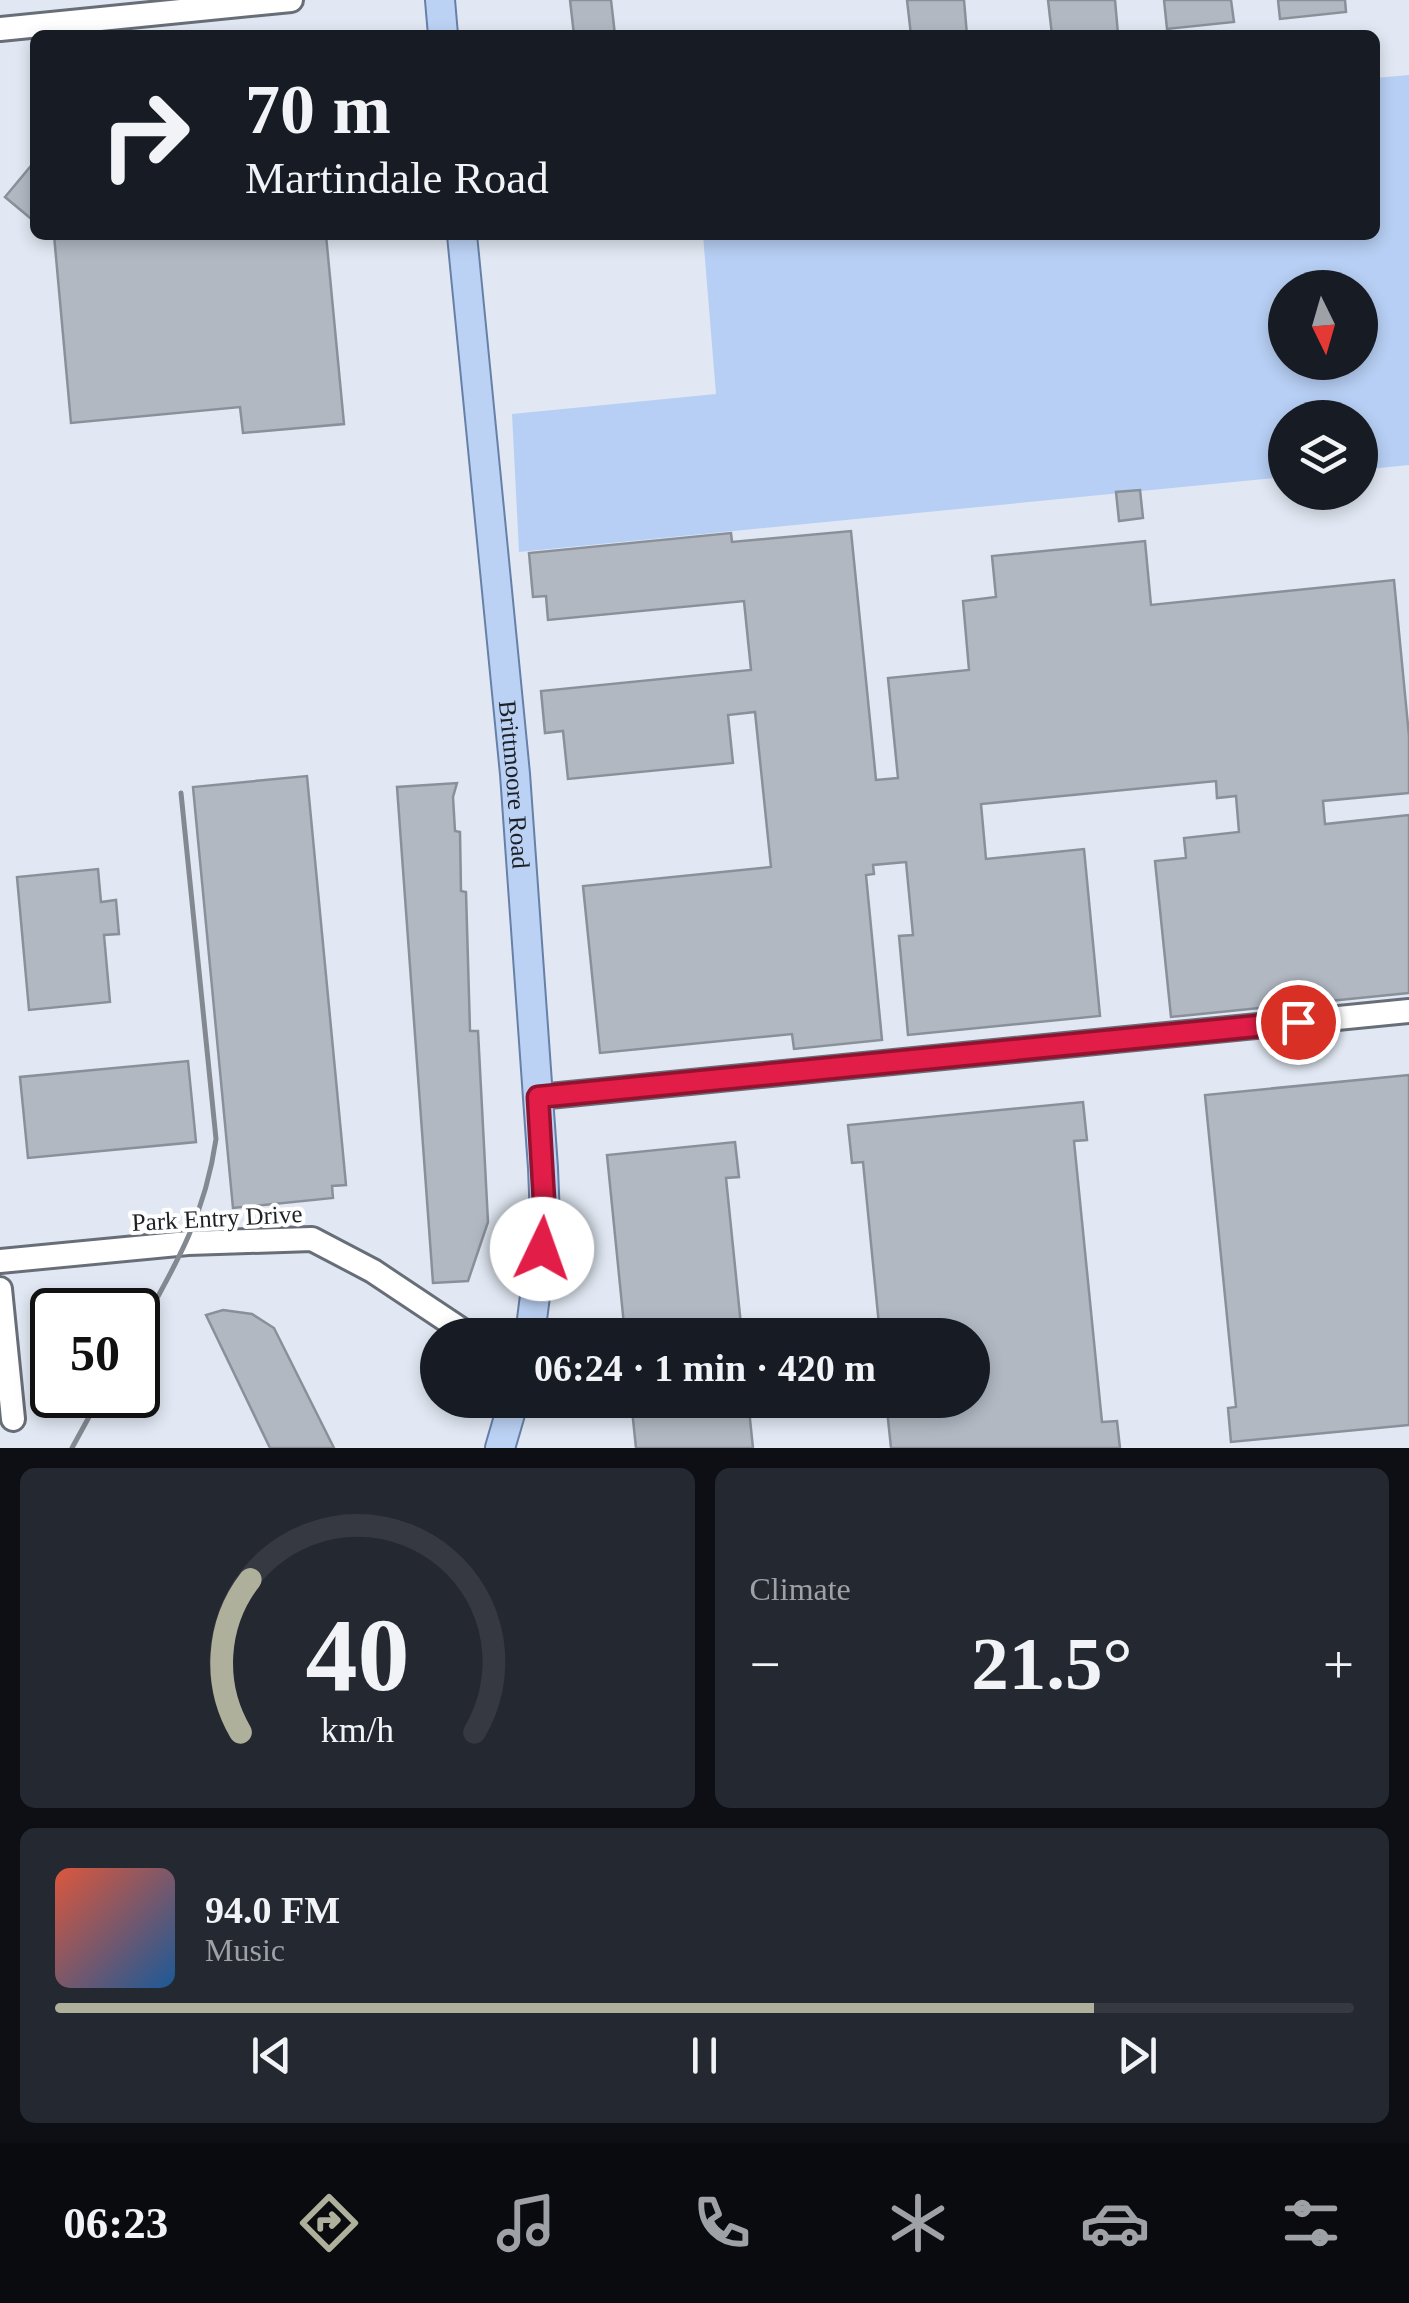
<!DOCTYPE html>
<meta charset="utf-8">
<style>
:root{--surface:#171b24;--page:#242831;--text:#f1f3f6;--muted:#9ea1a6;--line:#363941;--accent:#aeb09b}
body{margin:0;font-family:Georgia,serif;background:var(--page);color:var(--text);height:100vh;display:flex;flex-direction:column;font-size:38px;white-space:nowrap}
*{box-sizing:border-box;margin:0}
p{font-size:32px;color:var(--muted)}
.icon{flex:none;width:55px;height:55px;fill:none;stroke:currentColor;stroke-width:2;stroke-linecap:round;stroke-linejoin:round}
.map{position:relative;height:1448px;overflow:hidden}
.sheet{display:flex;flex-direction:column;gap:20px;padding:20px;background:#0d0f14;flex:1}
.sheet>*{flex:none}
.guide{position:absolute;left:30px;top:30px;width:1350px;height:210px;border-radius:15px;box-shadow:0 5px 15px #0003;background:#171b24;color:var(--text);overflow:hidden}
.needle{width:65px;rotate:175deg}
.buttons{position:absolute;left:1268px;top:270px;display:grid;gap:20px}
.buttons a{display:grid;place-items:center;width:110px;height:110px;border-radius:50%;background:var(--surface);box-shadow:0 5px 15px #0003;font-size:50px}
.speed{position:absolute;left:30px;top:1288px;display:flex;gap:20px;font-size:50px;font-weight:700;text-align:center}
.speed>*{display:grid;place-content:center;width:130px;height:130px;border-radius:50%;background:var(--surface);box-shadow:0 5px 15px #0003;line-height:1}
.speed .limit{border:5px solid #111;border-radius:15px;background:#fff;color:#111}
.pin{position:absolute;display:grid;place-items:center;width:85px;height:85px;color:#fff;margin:-42px;border:5px solid #fff;border-radius:50%;box-shadow:0 2px 10px #0007}
.me{position:absolute;width:110px;margin:-55px;rotate:3deg;stroke-linejoin:round;filter:drop-shadow(0 0 8px #0008)}
.turn{display:flex;align-items:center;gap:35px;height:210px;padding:0 50px;font-size:45px}
.turn .icon{width:130px;height:130px;stroke-width:2.5}
.turn b{display:block;font-size:70px;line-height:85px}
.big{font-size:75px;font-weight:700;line-height:1.1}
.sheet .tile{flex:1;display:flex;flex-direction:column;justify-content:center;gap:15px;min-width:0;padding:0 35px;border-radius:15px;background:var(--page)}
.sheet .dial{align-items:center;gap:0}
.dial svg{height:260px;overflow:visible;fill:none;stroke:var(--line);stroke-width:7;stroke-linecap:round;text-anchor:middle}
.dial text{fill:var(--text);stroke:none}
.song{display:flex;align-items:center;gap:30px}
.cover{width:120px;height:120px;border-radius:15px;background:linear-gradient(135deg,hsl(10 70% 55%),hsl(210 70% 35%))}
.played{height:10px;border-radius:5px;background:linear-gradient(90deg,var(--accent) 80%,var(--line) 80%)}
.keys{display:flex;justify-content:space-around;direction:ltr}
.heat{display:flex;justify-content:space-between;align-items:center;font-size:55px;direction:ltr}
.sheet .tiles{flex:1;display:grid;gap:20px;grid-template-columns:1fr 1fr}
.tile:last-child{grid-column:span 2}
.trip{position:absolute;left:420px;top:1318px;width:570px;height:100px;border-radius:50px;background:var(--surface);box-shadow:0 5px 15px #0003;font-weight:700;line-height:100px;text-align:center}
.dock{display:flex;height:160px;justify-content:space-around;align-items:center;background:#090b0e;color:var(--muted)}
.dock .icon{width:70px;height:70px}
.dock .on{color:var(--accent)}
.dock b{font-size:45px;color:var(--text)}
.map>svg:first-child{display:block}
.green{fill:#b7cff4;fill-rule:evenodd}
.building{fill:#b1b8c2;stroke:#899099;stroke-width:2.5}
.lines{fill:none;stroke-linecap:round;stroke-linejoin:round}
.minor-casing{stroke:#686e77;stroke-width:28}
.major-casing{stroke:#6780a7;stroke-width:32}
.minor{stroke:#fff;stroke-width:22}
.major{stroke:#bcd2f5;stroke-width:28}
.rail{stroke:#848991;stroke-width:5}
.route-casing{stroke:#92132f;stroke-width:25}
.route{stroke:#e11d48;stroke-width:18}
.labels{text-anchor:middle;dominant-baseline:central;stroke-width:8;stroke-linejoin:round;paint-order:stroke}
.street-label{font-size:25px;fill:#1d2024;stroke:#fff}
</style>
<div class="map">
<svg width="1409" height="1448" viewBox="0 0 1409 1448">
<rect width="100%" height="100%" fill="#e1e8f3"/>
<path class="green" d="M1409,75V465L1360,470V418H1285V477L519,552L512,414L716,394L703,235H1375V78ZM1285,288H1360V362H1285Z"/>
<path class="building" d="M570,0H611L615,35H574Z
M907,0H964L967,35H911Z
M1048,0H1115L1118,34L1052,35Z
M1164,0H1231L1234,22L1167,29Z
M1278,0H1345L1346,12L1280,19Z
M35,161V222L5,197Z
M54,235H326L344,424L243,433L240,407L71,423Z
M1140,490L1143,518L1119,521L1116,492Z
M851,531L876,780L898,778L888,678L969,670L963,601L996,597L992,556L1145,541L1151,605L1394,580L1409,736V793L1323,801L1325,824L1409,815V993L1171,1017L1155,861L1186,858L1184,838L1239,832L1236,796L1217,798L1216,781L981,804L986,859L1084,849L1100,1016L908,1035L899,936L913,935L906,862L873,865L874,874L866,875L882,1040L794,1049L792,1034L600,1053L583,886L771,867L755,712L728,715L733,763L568,779L563,731L545,733L541,691L751,670L744,601L548,620L546,596L533,597L529,553L731,533L732,542Z
M307,776L346,1185L332,1186L333,1198L233,1208L193,787Z
M457,783L453,797L455,831L460,832L461,891L466,892L470,1031H478L488,1222L468,1281L433,1283L397,787Z
M98,869L101,902L116,900L119,934L104,935L110,1002L29,1010L17,877Z
M188,1061L196,1142L28,1158L20,1077Z
M1409,1075V1425L1231,1442L1228,1408L1236,1407L1205,1095Z
M1083,1102L1087,1140L1074,1141L1102,1422L1117,1421L1120,1448H891L886,1400H972V1335H880L863,1162L852,1163L848,1125Z
M735,1142L739,1177L726,1178L742,1335H625L607,1155Z
M223,1310L252,1314L274,1328L334,1448H270L206,1315Z
M631,1400H748L753,1448H636Z"/>
<g class="lines">
<g class="minor-casing">
<path id="minor" d="M0,29L291,0
M539,1097L1409,1011
M0,1261L188,1243L312,1239L373,1271L469,1335
M0,1289L13,1419"/>
</g>
<g class="major-casing">
<g id="major">
<path d="M440,0L443,35"/>
<path id="s1" d="M462,235L515,774L543,1168L545,1218L530,1335"/>
<path d="M500,1448L514,1400"/>
</g>
</g>
<use href="#minor" class="minor"/>
<use href="#major" class="major"/>
<path class="rail" d="M138,1332C176,1265 205,1216 216,1139L181,793
M72,1448L101,1395"/>
</g>
<g class="lines">
<g class="route-casing">
<path id="route" d="M542,1249L545,1218L538,1097L1298,1022"/>
</g>
<use href="#route" class="route"/>
</g>
<g class="labels">
<g class="street-label">
<text stroke="none"><textPath href="#s1" startOffset="552">Brittmoore Road</textPath></text>
<text transform="translate(217 1218) rotate(-3)">Park Entry Drive</text>
</g>
</g>
</svg>
<div class="buttons">
<a><svg class="needle" viewBox="-14 -14 28 28"><path d="M0-13l5 13h-10z" fill="#e53935"/><path d="M0 13l5-13h-10z" fill="#9ea1a6"/></svg></a>
<a><svg class="icon" aria-label="layers" viewBox="0 0 24 24"><path d="M12 4l9 5-9 5-9-5zM3 14l9 5 9-5"/></svg></a>
</div>
<div class="speed"><div class="limit">50</div></div>
<div class="pin" style="left:1298px;top:1022px;background:#d93025"><svg class="icon" aria-label="arrive" viewBox="0 0 24 24"><path d="M6 21V4h12l-3 4 3 4H6"/></svg></div>
<svg class="me" style="left:542px;top:1249px" viewBox="-20 -20 40 40"><circle r="19" fill="#fff"/><path d="M0-13L10 11 0 6-10 11z" fill="#e11d48"/></svg>
<div class="trip">06:24 · 1 min · 420 m</div>
<div class="guide">
<div class="turn"><svg class="icon" aria-label="right" viewBox="0 0 24 24"><path d="M7 20v-9h11M14 6l5 5-5 5"/></svg><div><b>70 m</b>Martindale Road</div></div>
</div>
</div>
<section class="sheet">
<div class="tiles">
<div class="tile dial"><svg viewBox="0 0 100 80">
<path d="M14 69A42 42 0 1 1 86 69"/>
<path d="M14 69A42 42 0 0 1 17 22" stroke="#aeb09b"/>
<text x="50" y="56" font-size="32" font-weight="700">40</text>
<text x="50" y="72" font-size="11">km/h</text>
</svg></div>
<div class="tile"><p>Climate</p>
<div class="heat"><a>−</a><b class="big">21.5°</b><a>+</a></div>
</div>
<div class="tile">
<div class="song"><i class="cover"></i><div><b>94.0 FM</b><p>Music</p></div></div>
<div class="played"></div>
<div class="keys"><svg class="icon" aria-label="previous" viewBox="0 0 24 24"><path d="M18 5L8 12l10 7zM5 5v14"/></svg><svg class="icon" aria-label="pause" viewBox="0 0 24 24"><path d="M8 5v14M16 5v14"/></svg><svg class="icon" aria-label="next" viewBox="0 0 24 24"><path d="M6 5l10 7-10 7zM19 5v14"/></svg></div>
</div>
</div>
</section>
<nav class="dock">
<b>06:23</b>
<svg class="icon on" aria-label="directions" viewBox="0 0 24 24"><path d="M12 3l9 9-9 9-9-9zM9 14v-3h6M13 9l2 2-2 2"/></svg>
<svg class="icon" aria-label="music" viewBox="0 0 24 24"><path d="M9 18V5l10-2v13"/><circle cx="6" cy="18" r="3"/><circle cx="16" cy="16" r="3"/></svg>
<svg class="icon" aria-label="phone" viewBox="0 0 24 24"><path d="M5 4h4l2 5-3 2q2 4 5 5l2-3 5 2v4C11 20 4 13 5 4z"/></svg>
<svg class="icon" aria-label="climate" viewBox="0 0 24 24"><path d="M12 3v18M4 7l16 10M4 17L20 7"/></svg>
<svg class="icon" aria-label="car" viewBox="0 0 24 24"><path d="M5 17H2v-5l4-1 3-4h7l3 4 3 1v5h-3M9 17h6M6 11h13"/><circle cx="7" cy="17" r="2"/><circle cx="17" cy="17" r="2"/></svg>
<svg class="icon" aria-label="filters" viewBox="0 0 24 24"><path d="M4 7h16M4 17h16"/><circle cx="9" cy="7" r="2"/><circle cx="15" cy="17" r="2"/></svg>
</nav>
